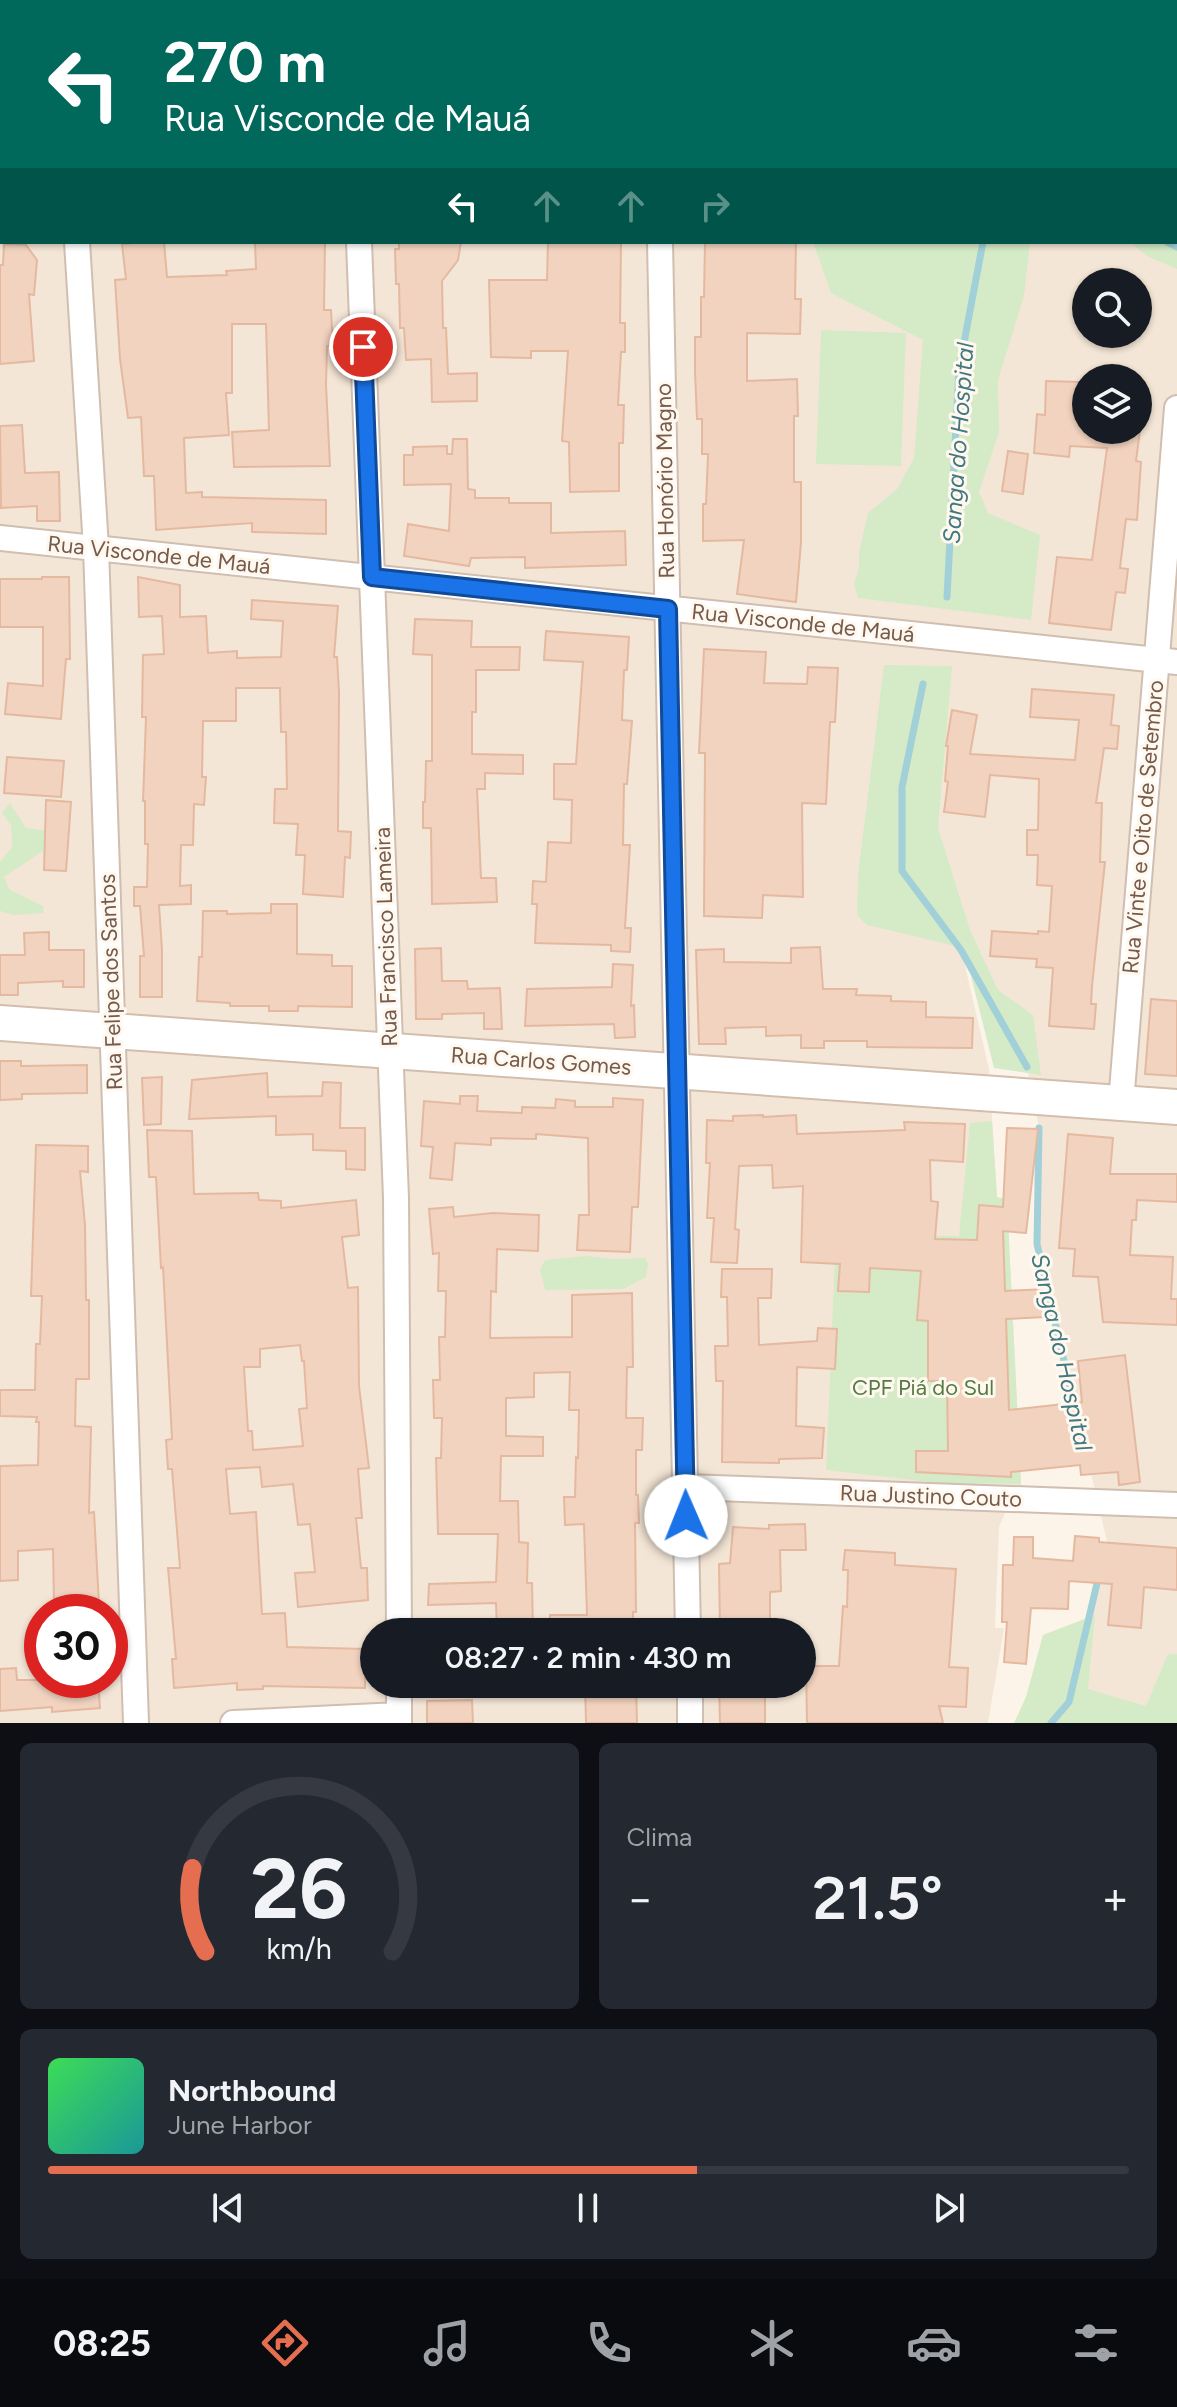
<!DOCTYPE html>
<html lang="pt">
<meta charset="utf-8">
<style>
:root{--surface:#171b24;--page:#242831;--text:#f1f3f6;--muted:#9ea1a6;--line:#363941;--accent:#e46e4f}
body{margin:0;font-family:Figtree,sans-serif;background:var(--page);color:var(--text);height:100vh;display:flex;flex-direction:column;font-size:30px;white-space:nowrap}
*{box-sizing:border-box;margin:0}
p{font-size:26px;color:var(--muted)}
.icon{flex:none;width:44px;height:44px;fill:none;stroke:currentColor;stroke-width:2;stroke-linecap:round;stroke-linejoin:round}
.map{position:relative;height:1723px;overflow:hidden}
.panel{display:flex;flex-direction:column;gap:20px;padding:20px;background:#0d0f14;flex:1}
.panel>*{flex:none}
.banner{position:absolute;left:0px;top:0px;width:1178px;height:244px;box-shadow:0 2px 6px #0004;background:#00695c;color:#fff;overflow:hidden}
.fabs{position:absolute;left:1072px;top:268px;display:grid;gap:16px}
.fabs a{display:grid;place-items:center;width:80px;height:80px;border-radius:50%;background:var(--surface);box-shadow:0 2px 6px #0004;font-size:40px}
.speed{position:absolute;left:24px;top:1594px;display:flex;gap:16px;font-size:40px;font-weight:700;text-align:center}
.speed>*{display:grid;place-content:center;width:104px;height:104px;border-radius:50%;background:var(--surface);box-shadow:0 2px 6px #0004;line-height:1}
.speed .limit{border:12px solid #d22;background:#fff;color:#111}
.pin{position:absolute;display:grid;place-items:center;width:68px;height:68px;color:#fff;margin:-34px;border:4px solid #fff;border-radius:50%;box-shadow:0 2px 8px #0007}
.me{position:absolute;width:88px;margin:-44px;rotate:359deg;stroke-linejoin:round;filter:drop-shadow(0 0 6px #0008)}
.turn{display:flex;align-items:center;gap:28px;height:168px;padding:0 32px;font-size:36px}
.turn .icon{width:104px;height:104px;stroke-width:2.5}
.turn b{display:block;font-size:56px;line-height:68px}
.lanes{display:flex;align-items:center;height:76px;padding:0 32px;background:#0003;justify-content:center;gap:40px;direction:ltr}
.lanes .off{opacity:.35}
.big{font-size:60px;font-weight:600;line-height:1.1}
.panel .card{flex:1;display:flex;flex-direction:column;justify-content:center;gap:12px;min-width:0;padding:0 28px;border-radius:12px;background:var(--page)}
.panel .dial{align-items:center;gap:0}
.dial svg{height:208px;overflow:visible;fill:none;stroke:var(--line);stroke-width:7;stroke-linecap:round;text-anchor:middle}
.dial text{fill:var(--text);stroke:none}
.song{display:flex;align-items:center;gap:24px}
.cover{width:96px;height:96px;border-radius:12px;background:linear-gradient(135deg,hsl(130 70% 55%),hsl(180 70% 35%))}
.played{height:8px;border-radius:4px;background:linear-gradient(90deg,var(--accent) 60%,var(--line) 60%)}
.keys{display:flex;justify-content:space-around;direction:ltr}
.heat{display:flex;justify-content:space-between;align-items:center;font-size:44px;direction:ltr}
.panel .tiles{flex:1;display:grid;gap:20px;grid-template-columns:1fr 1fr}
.card:last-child{grid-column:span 2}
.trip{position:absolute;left:360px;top:1618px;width:456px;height:80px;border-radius:40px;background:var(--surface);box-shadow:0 2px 6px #0004;font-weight:600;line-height:80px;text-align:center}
.dock{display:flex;height:128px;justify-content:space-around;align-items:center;background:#090b0e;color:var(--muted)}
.dock .icon{width:56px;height:56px}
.dock .active{color:var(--accent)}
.dock b{font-size:36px;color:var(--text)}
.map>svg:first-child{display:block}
.residential{fill:#f4e6d6;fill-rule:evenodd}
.green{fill:#d5eac6}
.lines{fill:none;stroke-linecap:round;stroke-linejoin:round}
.stream{stroke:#a2d0d8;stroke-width:7}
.building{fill:#f1d3bf;stroke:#e4b9a0;stroke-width:2;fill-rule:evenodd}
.street-casing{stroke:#d0beb0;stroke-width:28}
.secondary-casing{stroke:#d3beae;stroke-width:38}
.street{stroke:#fff;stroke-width:24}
.secondary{stroke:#fff;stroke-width:34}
.route-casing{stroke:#114b97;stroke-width:20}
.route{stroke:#1a73e8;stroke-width:14}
.labels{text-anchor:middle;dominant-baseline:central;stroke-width:6;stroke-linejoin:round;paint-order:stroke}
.street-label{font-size:22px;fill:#765a4c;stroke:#fff8ee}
.park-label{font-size:22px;fill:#547c43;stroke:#fff8ee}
.water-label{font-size:24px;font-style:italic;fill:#427882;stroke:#fff8ee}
</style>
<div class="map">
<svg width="1177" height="1723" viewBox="0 0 1177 1723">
<rect width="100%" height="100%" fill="#fcf4e8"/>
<path class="residential" d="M0,0L71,2H2V242H1167L1177,247V1723H1051L1069,1702L1107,1541L1037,1244L1039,1128L1027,1067L962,953L989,1069L997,1197L1007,1200L1021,1484L1011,1499L999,1527L995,1628H1004L988,1723H0ZM1086,282H1138V334H1086ZM1086,378H1138V430H1086ZM42,1612H110V1680H42ZM374,1632H802V1684H374Z
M196,0H716L717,2H196Z"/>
<path class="green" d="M1136,0H1177V269L1149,257L1129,242H1176V2H1132Z
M813,242H1030L1024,296L998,380L999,432L979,492L988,513L1040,535L1031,620L858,598L854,583L859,568V553L868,513L897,489L914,458L923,340L831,293Z
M821,330L906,333L901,466L816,464Z
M884,665L952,666L938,828L970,930L998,990L1033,1015L1041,1075L994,1068L964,948L867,925L857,915L858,875Z
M10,803L26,828L56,832L52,845L4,877L10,890L43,906L44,913L14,915L0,911V862L12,847L11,825L2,813Z
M992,1121L997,1197L1007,1200L1021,1484L940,1483L826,1470L836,1234L959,1236L970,1123Z
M586,1256L613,1259L645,1258L648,1264L646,1277L623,1289L545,1290L540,1269L545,1260Z
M1095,1615L1088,1689L1146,1706L1168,1654H1177V1723H1014L1026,1697L1043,1635Z"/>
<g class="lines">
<path class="stream" d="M716,0L717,2
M1167,242L1177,247
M947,597L959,369L983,242
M923,684L902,787V871L961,950L1027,1067
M1039,1128L1037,1244L1075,1409
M1051,1723L1069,1702L1099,1575"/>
</g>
<path class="building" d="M144,242H164L167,277L227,275L226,271L256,269L255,242H325L324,310H331L333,346H327L326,385L330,466L234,467L232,432L269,430L266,324H232V393H226L229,435L184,438L186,493L202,492V497L326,500V534L252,532V523L156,530L154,476H144L141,417L128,418L120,359L115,280L126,279L122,244Z
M399,242H461L458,260L442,281L443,328H446L448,374L477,373V401L432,402L431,359L406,360L404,328H400L399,284H396L395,249H399Z
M548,242H621L620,323H625V352H621L618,405H624L623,443H619V491L570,492L569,442L562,441L568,351H531V358L491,357L489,280H547Z
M705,242H796L795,299H801L800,334L747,333V381L797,379L798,416H794V482H801V542L796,602L737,594L744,540L703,541V504H706L708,454H702V419H697L695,372V337H701V297H704Z
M4,244L26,245L37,260L34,295L29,294L34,361L0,364V265H3Z
M1046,381L1079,382L1078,418L1086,419V430H1140L1136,461L1141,462L1137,520L1126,519L1120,568L1128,569L1125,593L1116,592L1111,630L1049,623L1057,557L1092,560L1107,448L1070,446L1069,457L1034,453L1037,414L1045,415Z
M22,425L25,473L59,472L60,521H37V506L1,508L0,426Z
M453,439H467L468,489L475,490V498H509V503H551V533L625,531L626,565L525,568V557L471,558L469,566L404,556L408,524L449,531L451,484L404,485V455H413V447L447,446V454H452Z
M1008,451L1028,454L1023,494L1002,491Z
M42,577H69L70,659H66L61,719L5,714L8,683L43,686V627H0V579H42Z
M138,577L180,585V617L206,616L208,653L237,651V658L281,657L283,621L251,619L252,600L338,606L334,657H337L339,692L338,831L351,832L350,858L345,857L343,897L303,894L305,855H296L298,824L274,823L275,789H287L286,732H281L280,688H236V721H203L202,777H206L204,805L194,804L193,845H181L180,886L191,885V904L159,905L162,950V997H140V956H144L140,906H134V887H147L148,844H145V801H143L146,717H142L143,655L164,654L162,616L139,617Z
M415,619L472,621L471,647H520L519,670H476V712H472V754L523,755V774L485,773V789H477L481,878H496L497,902L432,904L431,828H423V802H425L426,761H432V655L413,654Z
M546,631L629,637L627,670H624L622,720L632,721L627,784H624L623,845H630L625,928H631L630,952L611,951V945L535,943L537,904H532L533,881L546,882L548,842L571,843L572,800L554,799V764H576L583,662L544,660Z
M704,649L766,652L764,683L807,684L808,667L838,668L835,722H830L826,804L802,803L803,897L763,895L762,918L704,916L705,753H699Z
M1032,689L1114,695L1111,725L1119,726L1117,749L1104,748L1096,803H1102L1100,862H1105L1092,986L1091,1004H1096L1094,1029L1049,1026L1053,968L1036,967L1037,959L990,956L992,931L1038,934V931L1049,932L1052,886L1037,885L1038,855H1027V830H1038L1039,779L990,775L985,817L944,812L948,782L945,781L948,746H946L952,710L977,715L970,754L1075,760L1079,720L1030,717Z
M7,757L64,761L61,797L4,793Z
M46,800L71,802L66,871L44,870Z
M271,904H297V954L332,955V966H352V1007L298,1006V1011H269V1006H230V1003L197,1001L199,957H202L203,911H227V914L271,913Z
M49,932V950H84V987H63V981L18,983V995H0V955H25L24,933Z
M820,947L823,989H857L856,995L891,996V1001L926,1002V1017L973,1018L972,1048L867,1047V1041H824V1048H801V1035L766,1036V1027L725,1028L726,1044H699L696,950L724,949V962L791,963V948Z
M441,948L442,981H467L468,989L500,988L502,1029H484V1013L442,1014V1019H416L415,949Z
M613,964L633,965L631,1006L634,1005L635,1037L615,1038L614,1024L525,1026L527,989L612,987Z
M1151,999L1177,1001V1076L1145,1074Z
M0,1061H21V1066L87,1065V1093L22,1094V1099L0,1100Z
M267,1073L268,1097L322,1096L323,1082L341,1083L340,1128H365V1170L346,1169V1151L313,1150V1134L276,1135V1116L189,1119L192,1080Z
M162,1077L161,1124L144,1125L142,1078Z
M460,1096H478L477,1111L522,1113V1107L555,1108L556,1099L575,1101V1107H613V1098L643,1100L638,1207H632L630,1252L577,1250L579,1215H589L588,1138L536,1134V1139L491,1138V1145L455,1143L452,1180L430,1178L433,1147L421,1146L424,1101L460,1104Z
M763,1115V1117L796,1115L797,1134L905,1130L904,1122L965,1124L963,1162L930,1160L931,1201L938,1202L935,1239L977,1240L979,1205L1003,1207L1007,1128L1038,1129L1026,1233L1003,1231L1005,1291L1044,1289L1045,1317L1006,1319L1009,1410L1082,1402L1078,1361L1125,1355L1140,1482L1119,1485L1118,1472L1081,1475L1080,1465L1011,1472V1477L916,1472V1451H948L947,1381H928V1321L917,1320L921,1271L870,1268L869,1292L838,1291L840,1264L801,1262L803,1186L773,1188L772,1165L739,1166L735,1229L739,1230L737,1263L711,1262L714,1218H707L710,1163H706L707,1120L733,1121V1116Z
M147,1130L192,1131L194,1194L258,1193L259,1200L281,1201V1208L356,1200L359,1235L342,1237L348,1288L358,1287L359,1386L369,1468L358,1469L362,1518H356L361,1568H367L368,1600L298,1607L295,1573L315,1572L310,1524L298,1525L293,1484L262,1487L260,1467L226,1469L230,1514L256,1512L262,1614L285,1613L287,1647L366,1649L365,1688L263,1686V1689L237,1690V1683L174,1688L172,1659H176L168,1568H180L172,1469H168L166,1440L172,1439L163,1267L161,1268L156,1177H149ZM300,1345L302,1361H304L307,1408L299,1409L303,1446L253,1450L252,1431H248L244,1367H260V1349Z
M1068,1134L1113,1138L1110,1174H1177V1202L1137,1200L1136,1220H1132L1130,1255L1173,1257L1171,1299H1177V1325L1103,1322L1098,1277L1073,1276L1075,1249L1059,1248Z
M36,1145L88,1146V1172L80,1171L85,1225L86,1300H89V1379H76L75,1426L91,1427L89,1513L94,1512L99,1604H54L53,1549L18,1551V1580L0,1581V1466L38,1465L39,1422H36L37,1417L0,1416V1390H35L36,1344H40L42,1296H31Z
M453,1207L454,1217L493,1213L539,1215L538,1251L497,1249L496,1292L491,1291L490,1338L572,1337V1295L632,1293L633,1367H627L626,1418H643L642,1450H636V1495H638L639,1523H635L636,1612H633V1632H550V1615H587L584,1524L565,1525L564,1497H575L576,1457L578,1458L579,1410H569L570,1372L534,1373V1397L506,1398V1436L543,1437V1456H501L500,1501H518L519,1542L528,1543L527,1583H532L533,1632H497L496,1603L428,1605L429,1584L496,1582L498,1534H438L436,1458H441L442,1418H434L433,1380H440L439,1337H445L446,1291H438L439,1253L433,1254L429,1209Z
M722,1269H772L771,1298H758L759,1345L817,1341L818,1328L837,1329L835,1369L797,1367L796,1426L824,1428L822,1458L779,1459V1463L722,1462L723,1381H716L715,1346H728L727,1297H721Z
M805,1524L806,1550H780L781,1591L770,1592V1632H720L719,1564L730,1563L733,1527L769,1529V1525Z
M1075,1536L1099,1538V1542L1177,1548V1590L1144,1587L1141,1628L1108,1625L1112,1584L1069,1581L1068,1609L1031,1608L1026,1664L1004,1662L1007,1622H1002L1003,1565H1013L1014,1537H1033V1558L1073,1561Z
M845,1550L895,1553V1565L956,1569L949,1667L968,1668L966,1707L939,1706L943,1723H807L806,1666H839L843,1606L847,1607L848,1570H843Z
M16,1668L17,1680H98L100,1708L52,1712V1707L0,1711V1669Z
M585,1684H636L637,1723H586Z
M719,1684H765V1723H720Z
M472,1700L473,1723H427V1701Z"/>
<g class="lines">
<g class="street-casing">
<path id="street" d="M57,0L71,2
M77,242L96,548L136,1723
M359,242L396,1198L399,1632
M660,242L688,1632
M0,538L1177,662
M1121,1103L1177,408
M686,1487L1177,1505
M399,1684V1723
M690,1684V1723
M233,1723L399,1715"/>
</g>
<g class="secondary-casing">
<path id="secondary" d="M0,1023L1177,1107"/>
</g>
<use href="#street" class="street"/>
<use href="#secondary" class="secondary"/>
</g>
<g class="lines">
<g class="route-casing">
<path id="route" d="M363,347L372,577L668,609L686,1516"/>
</g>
<use href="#route" class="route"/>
</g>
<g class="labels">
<g class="street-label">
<text transform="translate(665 481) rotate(-91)">Rua Honório Magno</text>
<text transform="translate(159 555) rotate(6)">Rua Visconde de Mauá</text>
<text transform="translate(803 623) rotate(6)">Rua Visconde de Mauá</text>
<text transform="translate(1143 827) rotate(-85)">Rua Vinte e Oito de Setembro</text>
<text transform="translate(386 937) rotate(-92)">Rua Francisco Lameira</text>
<text transform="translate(111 982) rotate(-92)">Rua Felipe dos Santos</text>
<text transform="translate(541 1061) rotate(4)">Rua Carlos Gomes</text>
<text transform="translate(931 1496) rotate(2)">Rua Justino Couto</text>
</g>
<g class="park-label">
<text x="923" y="1387">CPF Piá do Sul</text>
</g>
<g class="water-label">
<text transform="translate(958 443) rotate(-86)">Sanga do Hospital</text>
<text transform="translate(1062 1352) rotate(77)">Sanga do Hospital</text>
</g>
</g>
</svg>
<div class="fabs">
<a><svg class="icon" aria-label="search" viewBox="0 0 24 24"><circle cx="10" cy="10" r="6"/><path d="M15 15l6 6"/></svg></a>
<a><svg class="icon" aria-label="layers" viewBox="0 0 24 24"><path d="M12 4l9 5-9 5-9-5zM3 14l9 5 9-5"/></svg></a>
</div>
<div class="speed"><div class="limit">30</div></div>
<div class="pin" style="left:363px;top:347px;background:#d93025"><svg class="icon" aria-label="arrive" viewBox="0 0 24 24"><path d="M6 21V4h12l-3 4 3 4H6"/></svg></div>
<svg class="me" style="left:686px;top:1516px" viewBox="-20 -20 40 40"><circle r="19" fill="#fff"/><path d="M0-13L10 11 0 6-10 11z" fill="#1a73e8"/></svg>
<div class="trip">08:27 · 2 min · 430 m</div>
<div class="banner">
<div class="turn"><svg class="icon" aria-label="left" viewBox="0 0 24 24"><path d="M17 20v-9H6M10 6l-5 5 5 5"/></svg><div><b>270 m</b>Rua Visconde de Mauá</div></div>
<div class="lanes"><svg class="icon" aria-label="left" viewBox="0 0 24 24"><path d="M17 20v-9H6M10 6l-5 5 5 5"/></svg><svg class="icon off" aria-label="ahead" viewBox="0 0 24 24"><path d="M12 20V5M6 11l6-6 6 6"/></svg><svg class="icon off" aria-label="ahead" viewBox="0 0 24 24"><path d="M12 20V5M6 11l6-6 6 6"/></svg><svg class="icon off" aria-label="right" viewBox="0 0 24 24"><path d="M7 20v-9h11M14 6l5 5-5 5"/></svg></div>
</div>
</div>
<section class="panel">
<div class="tiles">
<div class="card dial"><svg viewBox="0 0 100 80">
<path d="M14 69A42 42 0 1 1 86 69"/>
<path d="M14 69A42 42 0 0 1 9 37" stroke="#e46e4f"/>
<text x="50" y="56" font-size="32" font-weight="700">26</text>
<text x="50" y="72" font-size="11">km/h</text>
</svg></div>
<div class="card"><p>Clima</p>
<div class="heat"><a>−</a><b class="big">21.5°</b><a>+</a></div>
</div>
<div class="card">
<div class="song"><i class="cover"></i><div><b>Northbound</b><p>June Harbor</p></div></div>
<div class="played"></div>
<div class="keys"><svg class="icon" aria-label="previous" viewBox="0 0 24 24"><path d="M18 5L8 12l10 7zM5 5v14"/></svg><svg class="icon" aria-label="pause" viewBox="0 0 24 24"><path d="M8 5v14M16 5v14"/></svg><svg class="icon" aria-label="next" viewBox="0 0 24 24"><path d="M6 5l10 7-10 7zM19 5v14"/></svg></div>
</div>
</div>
</section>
<nav class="dock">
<b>08:25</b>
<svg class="icon active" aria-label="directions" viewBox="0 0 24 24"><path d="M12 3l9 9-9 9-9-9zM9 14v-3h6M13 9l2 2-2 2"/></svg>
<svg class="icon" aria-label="music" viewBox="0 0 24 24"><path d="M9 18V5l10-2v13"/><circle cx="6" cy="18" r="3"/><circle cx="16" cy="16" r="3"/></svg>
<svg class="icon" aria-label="phone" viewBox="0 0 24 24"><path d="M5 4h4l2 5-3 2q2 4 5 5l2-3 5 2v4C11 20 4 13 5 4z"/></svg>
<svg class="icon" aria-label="climate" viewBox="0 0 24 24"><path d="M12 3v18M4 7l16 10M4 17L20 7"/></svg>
<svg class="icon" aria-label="car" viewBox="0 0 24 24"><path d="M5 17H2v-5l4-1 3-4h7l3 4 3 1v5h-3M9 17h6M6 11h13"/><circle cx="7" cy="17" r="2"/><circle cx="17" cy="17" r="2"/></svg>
<svg class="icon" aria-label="filters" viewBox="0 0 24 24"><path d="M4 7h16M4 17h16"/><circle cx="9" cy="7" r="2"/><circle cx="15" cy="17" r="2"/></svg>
</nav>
